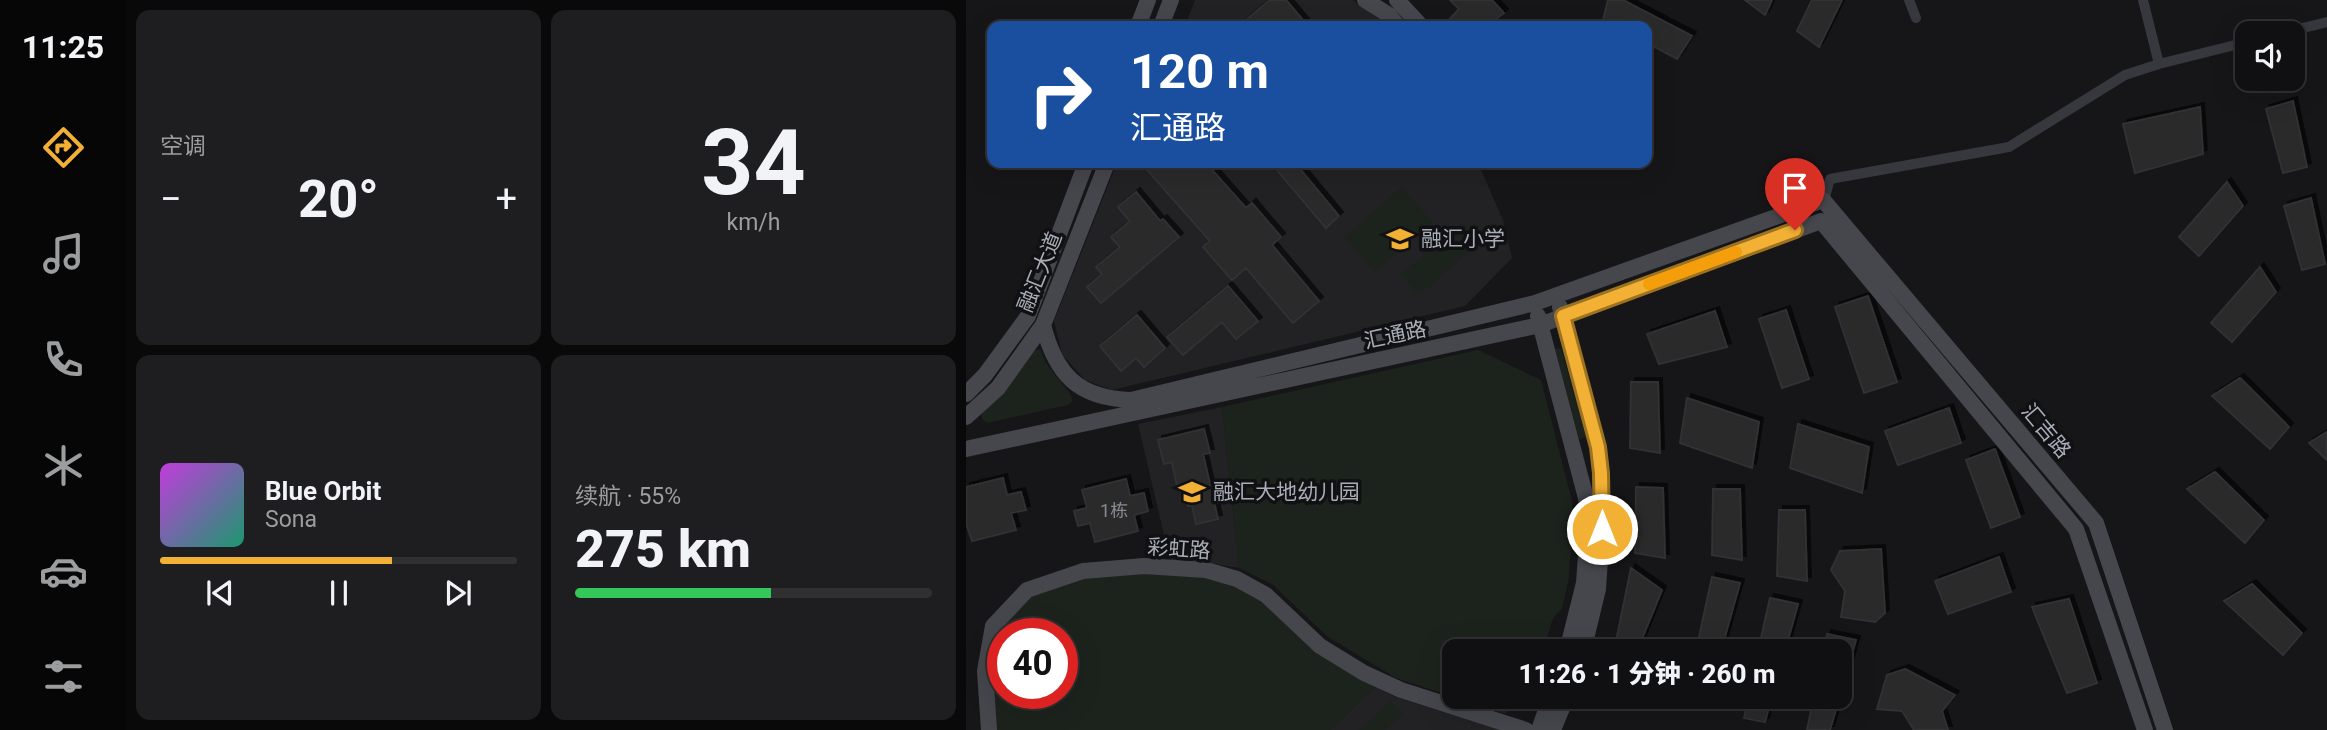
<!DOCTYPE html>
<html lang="zh">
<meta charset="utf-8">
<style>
:root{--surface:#101012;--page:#1e1e20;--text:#f1f3f6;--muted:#9c9d9f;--line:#303032;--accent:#f2b134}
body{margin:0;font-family:Roboto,"Noto Sans SC",sans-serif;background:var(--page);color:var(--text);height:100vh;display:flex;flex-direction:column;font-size:26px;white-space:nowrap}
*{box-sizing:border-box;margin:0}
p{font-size:23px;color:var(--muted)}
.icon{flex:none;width:38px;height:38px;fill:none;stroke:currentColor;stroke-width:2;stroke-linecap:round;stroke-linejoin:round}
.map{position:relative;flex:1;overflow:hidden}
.details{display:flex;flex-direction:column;gap:10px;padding:10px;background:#09090a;width:840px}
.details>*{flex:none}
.guide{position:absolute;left:21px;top:21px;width:665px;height:147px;border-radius:14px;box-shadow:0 7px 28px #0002,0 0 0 2px var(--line);background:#1a4fa0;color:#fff;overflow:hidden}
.fabs{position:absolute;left:1269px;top:21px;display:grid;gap:14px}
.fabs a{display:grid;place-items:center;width:70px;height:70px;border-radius:14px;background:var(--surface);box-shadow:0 7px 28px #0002,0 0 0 2px var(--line);font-size:35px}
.speed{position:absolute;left:21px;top:618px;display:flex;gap:14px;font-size:35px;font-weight:700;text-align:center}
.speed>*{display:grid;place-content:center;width:91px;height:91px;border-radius:50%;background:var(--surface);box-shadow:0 7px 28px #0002,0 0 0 2px var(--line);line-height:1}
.speed .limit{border:10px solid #d22;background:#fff;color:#111}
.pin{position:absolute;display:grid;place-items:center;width:60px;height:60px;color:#fff;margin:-72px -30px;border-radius:50% 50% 50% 0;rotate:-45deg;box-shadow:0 0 7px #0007}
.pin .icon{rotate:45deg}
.me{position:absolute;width:77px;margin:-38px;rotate:0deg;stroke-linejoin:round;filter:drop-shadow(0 0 5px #0008)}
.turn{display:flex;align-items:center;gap:24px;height:147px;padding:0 28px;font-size:32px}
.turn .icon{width:91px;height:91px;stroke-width:2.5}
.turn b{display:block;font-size:49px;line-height:60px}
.big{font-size:52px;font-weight:800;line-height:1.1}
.details .card{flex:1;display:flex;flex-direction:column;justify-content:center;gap:10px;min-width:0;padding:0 24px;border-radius:14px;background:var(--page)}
.details .dial{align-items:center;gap:0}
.dial b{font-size:91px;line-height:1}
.song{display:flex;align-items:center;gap:21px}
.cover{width:84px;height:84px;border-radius:10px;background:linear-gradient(135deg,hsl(290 70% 55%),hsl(160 70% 35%))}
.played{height:7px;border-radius:4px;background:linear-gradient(90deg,var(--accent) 65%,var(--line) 65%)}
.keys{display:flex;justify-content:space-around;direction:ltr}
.heat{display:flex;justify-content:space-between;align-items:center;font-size:38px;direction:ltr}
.charge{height:10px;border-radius:5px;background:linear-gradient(90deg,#34c759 55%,var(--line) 0)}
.details .tiles{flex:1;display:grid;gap:10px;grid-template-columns:repeat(2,1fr)}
.trip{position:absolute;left:476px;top:639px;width:410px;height:70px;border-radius:14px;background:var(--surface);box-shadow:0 7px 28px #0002,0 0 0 2px var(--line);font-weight:800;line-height:70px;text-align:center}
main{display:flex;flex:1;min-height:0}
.dock{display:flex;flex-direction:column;width:126px;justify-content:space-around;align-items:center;background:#060607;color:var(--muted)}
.dock .icon{width:49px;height:49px}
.dock .current{color:var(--accent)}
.dock b{font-size:32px;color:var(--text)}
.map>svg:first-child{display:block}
.built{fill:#222225}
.green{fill:#1c231d;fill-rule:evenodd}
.building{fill:#29292c;stroke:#303034;stroke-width:2;filter:url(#shadow)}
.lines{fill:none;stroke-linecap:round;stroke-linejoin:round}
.street{stroke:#37383d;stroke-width:10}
.secondary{stroke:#45474d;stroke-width:16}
.route-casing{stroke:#9d7322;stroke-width:18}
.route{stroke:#f2b134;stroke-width:12}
.slow{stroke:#f59e0b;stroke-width:12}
.labels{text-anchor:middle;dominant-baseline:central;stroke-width:7;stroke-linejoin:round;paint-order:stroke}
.number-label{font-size:18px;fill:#888b94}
.poi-label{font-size:21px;fill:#a8adb8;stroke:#111113;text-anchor:start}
.street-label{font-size:21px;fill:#a8adb8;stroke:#111113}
</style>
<main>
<nav class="dock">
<b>11:25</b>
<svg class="icon current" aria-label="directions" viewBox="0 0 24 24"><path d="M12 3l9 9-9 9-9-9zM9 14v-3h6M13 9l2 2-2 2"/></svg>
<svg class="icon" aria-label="music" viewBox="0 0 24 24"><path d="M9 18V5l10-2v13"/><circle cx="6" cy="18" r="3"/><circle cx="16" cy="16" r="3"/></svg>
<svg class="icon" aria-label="phone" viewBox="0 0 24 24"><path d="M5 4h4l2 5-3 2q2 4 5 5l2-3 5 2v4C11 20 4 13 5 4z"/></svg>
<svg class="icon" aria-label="climate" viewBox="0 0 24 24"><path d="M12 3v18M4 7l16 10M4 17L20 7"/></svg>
<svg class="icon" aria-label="car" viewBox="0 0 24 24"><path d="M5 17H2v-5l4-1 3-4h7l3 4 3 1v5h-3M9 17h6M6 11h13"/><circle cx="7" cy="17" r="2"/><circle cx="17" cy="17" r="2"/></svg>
<svg class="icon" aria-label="filters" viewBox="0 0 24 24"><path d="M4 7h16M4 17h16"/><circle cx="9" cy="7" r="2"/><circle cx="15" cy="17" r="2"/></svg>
</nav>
<section class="details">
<div class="tiles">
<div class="card"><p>空调</p>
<div class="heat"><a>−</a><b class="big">20°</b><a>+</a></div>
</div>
<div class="card dial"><b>34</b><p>km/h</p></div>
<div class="card">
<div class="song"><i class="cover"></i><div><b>Blue Orbit</b><p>Sona</p></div></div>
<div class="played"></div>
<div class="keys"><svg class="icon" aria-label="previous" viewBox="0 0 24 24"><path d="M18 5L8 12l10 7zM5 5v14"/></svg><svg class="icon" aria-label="pause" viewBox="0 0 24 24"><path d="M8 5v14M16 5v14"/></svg><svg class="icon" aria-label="next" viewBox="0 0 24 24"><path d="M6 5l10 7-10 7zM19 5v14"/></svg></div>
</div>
<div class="card"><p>续航 · 55%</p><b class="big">275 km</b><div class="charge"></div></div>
</div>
</section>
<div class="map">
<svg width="1361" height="730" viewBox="0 0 1361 730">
<defs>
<filter id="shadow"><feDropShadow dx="4" dy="-4" stdDeviation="0" flood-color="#0009"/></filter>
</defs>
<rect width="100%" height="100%" fill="#161618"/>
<path class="built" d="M229,0H386L417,20L422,26H219Z
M151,163H512L537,220L546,258L499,306L146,390L119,380L96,354L88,321Z
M256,407L273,568L238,562L204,560L172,424Z
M409,687L432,698L535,730H364Z"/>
<path class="green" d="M436,187L467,223L409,273L378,237Z
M497,222L514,242L493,260L476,240Z
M474,241L492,262L453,295L435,274Z
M595,348L620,437L613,439L589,349Z
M74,349L80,363L105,395L106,401L102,405L21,423L16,419L15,412L68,351Z
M512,350L575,380L606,501L607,526L602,582L596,608L587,618L577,651H488V696L564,697L539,714L430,678L362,637L306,584L273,568L256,407Z
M178,572L236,577L268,584L295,600L349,651L409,687L364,730H29L24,673L32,631L63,596L116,577ZM37,634H96V693H37Z
M425,701L437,714L419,730H393Z"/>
<path class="building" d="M304,0H320L342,26H273Z
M484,0H526L538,13L520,26H487L482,21L493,9Z
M642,0H657L726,36L711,59L681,43V26H649L637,20Z
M779,0H806L799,15Z
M846,0H876L853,47L831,31Z
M1327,101L1341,167L1317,173L1300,109Z
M1234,107L1237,154L1169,173L1157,124Z
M175,163H240L280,208L286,203L315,237L306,245L353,301L327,323L280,268L266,280L237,247L244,241Z
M305,163H329L373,216L360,228Z
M1261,182L1277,206L1233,256L1213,237Z
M170,192L194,221L197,219L213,237L135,303L121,287L136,274L130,267L154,247L145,237L164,221L152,207Z
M1345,198L1359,264L1336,270L1318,206Z
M1294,267L1310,292L1266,342L1245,323Z
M262,286L292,321L270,339L256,322L217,355L201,337Z
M902,296L931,382L898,393L869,307Z
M820,310L843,379L816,388L793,319Z
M749,311L761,347L693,364L681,334Z
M171,315L199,348L178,367L170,358L155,371L134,346Z
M1274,378L1323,427L1304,449L1246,396Z
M665,382H692L694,453L664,448Z
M721,398L793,422L786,468L714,443Z
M983,408L995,443L932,465L919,431Z
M832,424L903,447L896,493L824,468Z
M238,429L244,453L237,454L252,519L230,524L226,505L222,506L217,484L211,486L206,462L198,464L192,440Z
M1361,432V460L1343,443Z
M1029,449L1054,517L1025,528L1000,460Z
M1249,472L1298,520L1279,543L1221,489Z
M37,478L41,495L55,492L60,510L45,513L50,530L6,541L0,523V487Z
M160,479L164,496L178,493L182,511L168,515L172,531L129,542L124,523L112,526L108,511L121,508L116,490Z
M670,487L697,488L699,558L669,553Z
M747,489H774L776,560L746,555Z
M813,510H839L841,581L811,576Z
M915,549L919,613L909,622L875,617L879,591L865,570L874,551Z
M1033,557L1045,592L982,614L969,581Z
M665,568L696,590L671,651H648Z
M746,577L774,583L755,651H730Z
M1286,584L1336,633L1317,655L1258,601Z
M804,598L832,604L819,651H792Z
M1103,599L1131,683L1101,693L1066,607Z
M861,634L890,640L876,689L873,688V651H858Z
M939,669L989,695L976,711L982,730H948L936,711L911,709L921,675Z
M783,696H806L799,722L778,718Z
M848,696H874L864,730H841Z"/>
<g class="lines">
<path class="street" d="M943,0L950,18
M1177,0L1193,64
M1316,33L1361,22
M857,204L864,179L1043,147L1159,75L1193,64L1281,42"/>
<path class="secondary" d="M399,0L423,15L432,26
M431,0L455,26
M172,26L182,0
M195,26L205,0
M594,307L632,447L635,473L636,529L632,589L617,651
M572,316L620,498L622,527L618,583L601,651
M77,325C90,375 112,398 165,400L569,303L857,200L1130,523L1199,730
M0,394L19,375L62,316L120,163
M0,417L32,388L77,325L141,163
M0,449L574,325L855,221L1110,529L1179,730
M23,730L19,671L27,626L61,590L117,571L178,566L240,570L271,579L300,595L354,646L398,673L435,690L560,730
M573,730L585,696
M587,730L601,696"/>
</g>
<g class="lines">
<g class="route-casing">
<path id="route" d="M636,529L635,473L632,447L597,316L829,230"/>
</g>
<use href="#route" class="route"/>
<path class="slow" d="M683,284L770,252"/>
</g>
<defs>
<g id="school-bare" transform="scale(2.1)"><path d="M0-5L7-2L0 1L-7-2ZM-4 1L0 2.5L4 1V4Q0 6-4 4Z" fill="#f2b134" stroke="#111113" stroke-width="2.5" paint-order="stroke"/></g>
</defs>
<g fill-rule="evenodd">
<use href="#school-bare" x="434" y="239"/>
<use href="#school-bare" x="226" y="492"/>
</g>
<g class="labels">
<g class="number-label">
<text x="148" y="510">1栋</text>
</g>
<g class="poi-label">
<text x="455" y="239">融汇小学</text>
<text x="247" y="492">融汇大地幼儿园</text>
</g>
<g class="street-label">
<text transform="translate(74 272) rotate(-68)">融汇大道</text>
<text transform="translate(429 335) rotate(-12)">汇通路</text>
<text transform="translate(1080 431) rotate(50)">汇吉路</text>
<text transform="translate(213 549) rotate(4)">彩虹路</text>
</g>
</g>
</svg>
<div class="fabs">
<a><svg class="icon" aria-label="sound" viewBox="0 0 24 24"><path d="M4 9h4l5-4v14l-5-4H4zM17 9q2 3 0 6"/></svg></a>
</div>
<div class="speed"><div class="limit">40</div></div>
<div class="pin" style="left:829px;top:230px;background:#d93025"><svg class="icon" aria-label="arrive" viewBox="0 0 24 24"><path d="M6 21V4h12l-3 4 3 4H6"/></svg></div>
<svg class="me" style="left:636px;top:529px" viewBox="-20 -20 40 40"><circle r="17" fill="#f2b134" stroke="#fff" stroke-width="3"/><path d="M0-11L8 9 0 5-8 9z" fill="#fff"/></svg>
<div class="trip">11:26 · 1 分钟 · 260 m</div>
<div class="guide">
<div class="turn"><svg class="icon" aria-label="right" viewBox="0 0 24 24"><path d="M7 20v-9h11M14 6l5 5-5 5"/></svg><div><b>120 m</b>汇通路</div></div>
</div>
</div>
</main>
